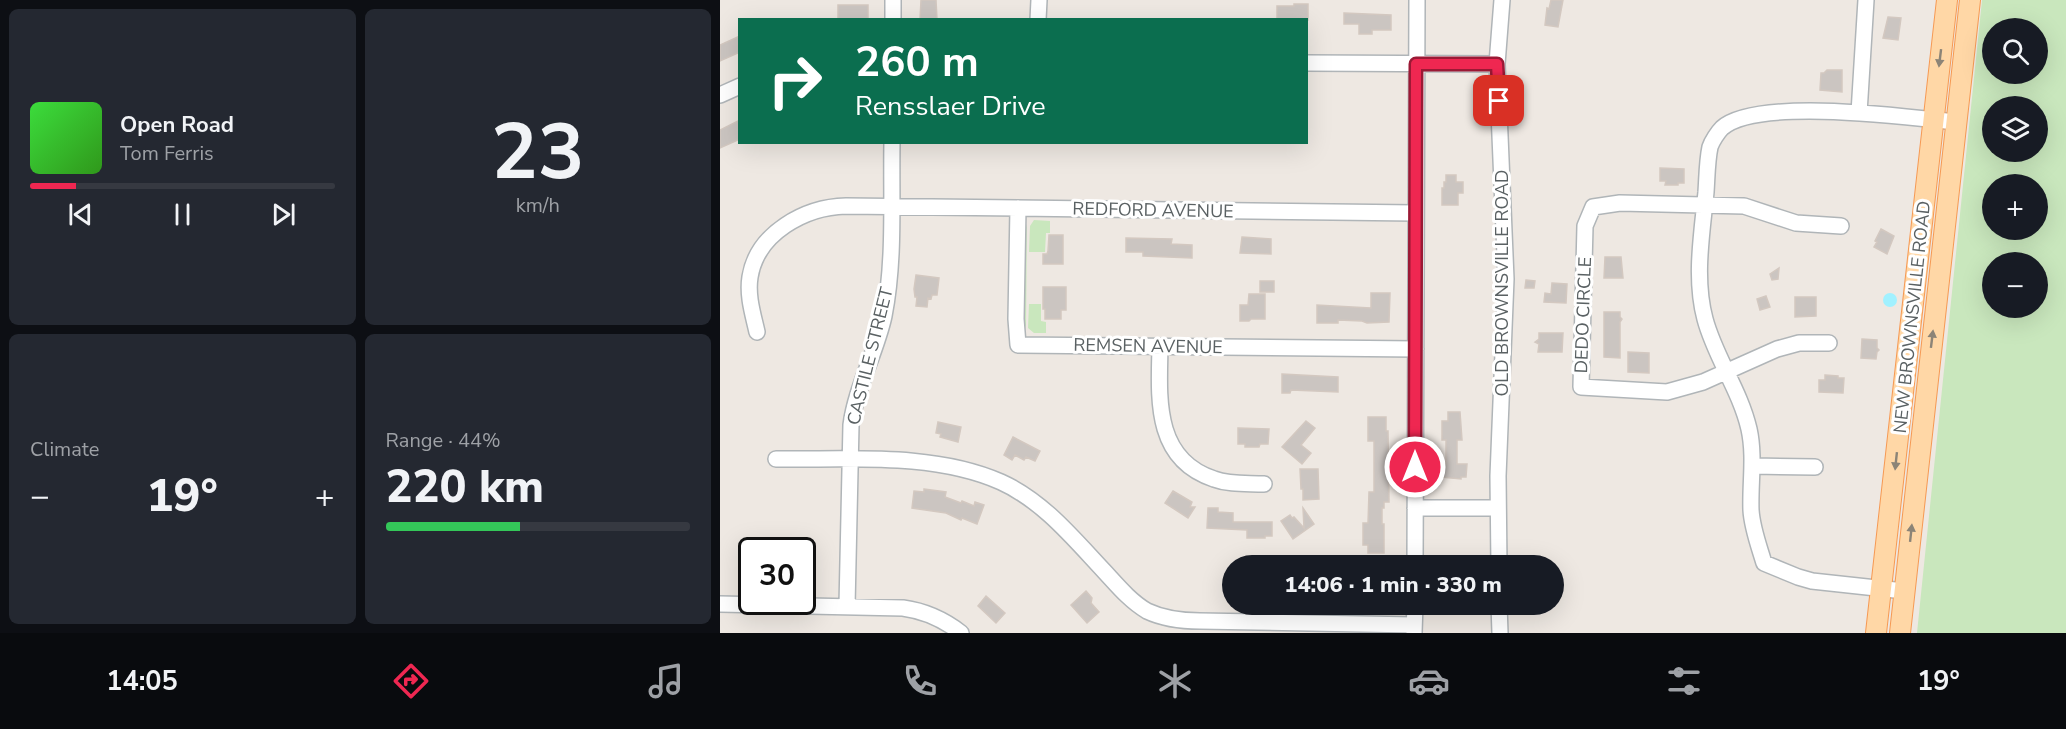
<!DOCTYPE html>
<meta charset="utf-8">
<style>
:root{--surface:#171b24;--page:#242831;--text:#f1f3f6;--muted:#9ea1a6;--line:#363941;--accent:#ef2751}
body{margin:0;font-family:"Nunito Sans",sans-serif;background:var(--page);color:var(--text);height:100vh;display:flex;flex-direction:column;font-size:22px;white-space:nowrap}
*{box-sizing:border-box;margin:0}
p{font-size:20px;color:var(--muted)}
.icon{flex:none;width:33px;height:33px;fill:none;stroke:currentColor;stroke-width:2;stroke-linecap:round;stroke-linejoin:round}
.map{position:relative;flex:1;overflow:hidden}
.drawer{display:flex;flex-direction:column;gap:9px;padding:9px;background:#0d0f14;width:720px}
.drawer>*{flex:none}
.banner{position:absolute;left:18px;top:18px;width:570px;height:126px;border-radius:0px;box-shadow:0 6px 24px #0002;background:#0b6e4f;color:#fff;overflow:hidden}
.controls{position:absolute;left:1262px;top:18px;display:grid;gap:12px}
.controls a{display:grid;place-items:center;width:66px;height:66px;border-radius:50%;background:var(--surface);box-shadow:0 6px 24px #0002;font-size:30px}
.speed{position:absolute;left:18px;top:537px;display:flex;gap:12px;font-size:30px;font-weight:700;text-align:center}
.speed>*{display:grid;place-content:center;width:78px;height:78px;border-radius:50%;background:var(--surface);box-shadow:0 6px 24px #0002;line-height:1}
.speed .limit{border:3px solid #111;border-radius:9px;background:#fff;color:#111}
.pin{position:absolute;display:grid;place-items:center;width:51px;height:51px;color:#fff;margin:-26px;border-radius:12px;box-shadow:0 3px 9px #0006}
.me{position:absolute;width:66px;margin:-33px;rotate:0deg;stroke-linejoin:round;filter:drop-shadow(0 0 4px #0008)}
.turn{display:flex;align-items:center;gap:21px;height:126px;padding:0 18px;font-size:27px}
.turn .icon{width:78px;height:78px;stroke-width:2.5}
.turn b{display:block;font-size:42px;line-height:51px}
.big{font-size:45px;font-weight:800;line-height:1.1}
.drawer .tile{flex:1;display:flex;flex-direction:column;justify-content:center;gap:9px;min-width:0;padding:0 21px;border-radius:9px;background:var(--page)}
.drawer .dial{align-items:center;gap:0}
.dial b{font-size:78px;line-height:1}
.song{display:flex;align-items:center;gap:18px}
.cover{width:72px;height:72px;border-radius:9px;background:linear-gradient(135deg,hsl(120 70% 55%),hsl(110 70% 35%))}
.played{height:6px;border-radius:3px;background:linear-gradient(90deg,var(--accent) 15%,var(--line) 15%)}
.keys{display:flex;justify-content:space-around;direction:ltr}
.heat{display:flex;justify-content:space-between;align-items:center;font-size:33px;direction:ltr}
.charge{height:9px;border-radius:4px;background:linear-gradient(90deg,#34c759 44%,var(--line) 0)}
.drawer .tiles{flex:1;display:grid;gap:9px;grid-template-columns:repeat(2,1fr)}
.trip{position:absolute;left:502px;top:555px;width:342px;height:60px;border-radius:30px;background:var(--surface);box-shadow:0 6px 24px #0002;font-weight:800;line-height:60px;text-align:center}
.menu{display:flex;height:96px;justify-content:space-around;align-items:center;background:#090b0e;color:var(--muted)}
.menu .icon{width:42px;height:42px}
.menu .selected{color:var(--accent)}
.menu b{font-size:27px;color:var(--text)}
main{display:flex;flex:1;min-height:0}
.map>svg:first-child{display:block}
.green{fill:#c9e7bd;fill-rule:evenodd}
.water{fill:#a1f1ff}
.building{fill:#cbc5c1;stroke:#d3c8c0;stroke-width:1.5}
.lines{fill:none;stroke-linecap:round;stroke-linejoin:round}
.minor-casing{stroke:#b0b5b8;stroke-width:18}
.major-casing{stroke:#f69953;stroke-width:22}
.minor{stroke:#fff;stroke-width:15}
.major{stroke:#ffd7a6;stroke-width:20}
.oneway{fill:#8c8477}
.route-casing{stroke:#9b1935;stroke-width:15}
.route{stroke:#ef2751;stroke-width:10}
.labels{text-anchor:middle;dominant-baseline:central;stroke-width:6;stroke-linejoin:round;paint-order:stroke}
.street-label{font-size:18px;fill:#5a6163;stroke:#fff}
</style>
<main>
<section class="drawer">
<div class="tiles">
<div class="tile">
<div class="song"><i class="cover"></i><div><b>Open Road</b><p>Tom Ferris</p></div></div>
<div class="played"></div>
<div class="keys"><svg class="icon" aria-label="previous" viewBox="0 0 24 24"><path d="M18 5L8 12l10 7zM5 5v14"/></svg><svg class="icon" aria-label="pause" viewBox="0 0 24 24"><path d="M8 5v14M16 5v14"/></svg><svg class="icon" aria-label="next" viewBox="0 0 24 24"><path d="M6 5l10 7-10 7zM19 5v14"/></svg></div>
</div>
<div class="tile dial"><b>23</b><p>km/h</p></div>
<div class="tile"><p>Climate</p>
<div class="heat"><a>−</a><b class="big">19°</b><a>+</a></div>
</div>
<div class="tile"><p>Range · 44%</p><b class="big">220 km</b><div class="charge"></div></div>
</div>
</section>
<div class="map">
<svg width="1346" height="633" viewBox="0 0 1346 633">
<rect width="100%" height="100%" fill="#eee8e2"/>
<path class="green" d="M1262,0H1346V633H1197ZM1272,28H1317V74H1272ZM1272,106H1317V152H1272ZM1272,184H1317V230H1272ZM1272,262H1317V308H1272Z
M314,220L330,221V233H326L325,252H309L310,226Z
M307,224L306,329L304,321L305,231Z
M309,304H321V321L326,322V333H314L308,328Z"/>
<path class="water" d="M1163 300a7 7 0 1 1 14 0a7 7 0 1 1-14 0Z"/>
<path class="building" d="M201,0H216L217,20H200Z
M831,0H843L838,27L825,25L827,8L829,9Z
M574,4H588V20H557V6H574Z
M118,5H148V20H118Z
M624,13L671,15V30H652V34H639V24H624Z
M1168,17L1181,18L1178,40L1163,38Z
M20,36V52L0,61V45Z
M1107,70H1122V92L1100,90L1101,73H1104Z
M20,120V139L0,148V130Z
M940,168L964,169V183H958V185H945L946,181H940Z
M726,175H736V182H743V193H738V205H722V188H724V182H726Z
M1161,229L1174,236L1167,254L1154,247L1157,242L1155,241Z
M329,235H343V264H323V254H327L328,251Z
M522,237L551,239V254L520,253Z
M406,238L452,239L451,244L472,245V258L423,256V252H406Z
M885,257H901L903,278H884Z
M1059,268L1058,279L1052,280L1050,274Z
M196,275L219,278L217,295H212L211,299L208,298L207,307L196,306L197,297H195L194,289Z
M806,280L815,281L814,288H805Z
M540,281H554V292H540Z
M832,283L847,284L846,303L824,302L825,293L831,294Z
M323,287H346V310H341V319H325V309H323Z
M651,293H670L669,322L647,323L642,321L618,320V323H597V305L651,308Z
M529,294H545V319H531L529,321H520V305H528Z
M1046,296L1050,307L1040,310L1037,299Z
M1075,297H1096V316L1075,317Z
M884,312H900V317L902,319L900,322V358L884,357Z
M819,333H843L842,352H818L819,344L815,342L819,339Z
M1142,339L1157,340V348L1159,350L1157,352L1156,359L1141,358Z
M908,352L929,353V373L908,372Z
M562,374L618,377V392L571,390L570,393H562Z
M1105,375L1118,376V378H1124L1123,393L1099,392V380H1105Z
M728,412H740L742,440H737V464H747L746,477H741V479L721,477V464H726V440H722V421H728Z
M648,417H666V431H668L669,502H664V508H662V524H664V553H648V545H643V523H648L649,492H654V441H648Z
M586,421L595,428L581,445L591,453L582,464L562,447Z
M218,422L241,427L238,442L220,437L221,434L216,433Z
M518,428L549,429L548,444H540L539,447H525V444H518Z
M293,437L320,451L315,461L306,457L304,460L295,455L292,460L284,455Z
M580,469H598L599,499L583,500V489H581Z
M204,489L226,492L225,497L241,503L242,501L254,506L255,502L264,505L257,524L242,518L241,520L226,513L192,508L194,491L204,492Z
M453,491L472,502L470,507H475L468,518L445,503Z
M488,508H498V512L513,513V522H552V536H545V538H527V530L487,528Z
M583,508L594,524L573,539L561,521L570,515L572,518L574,517L584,528Z
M366,591L372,598L371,603L379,612L367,623L351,605Z
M266,596L285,613L276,623L258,606Z"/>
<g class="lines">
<g class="minor-casing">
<path id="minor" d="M173,20V0
M318,20L319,0
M586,63L777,64
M0,95L20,86
M1139,113L1146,0
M298,208L296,319L298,345L696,349
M37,332C33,314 27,296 30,277C37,233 85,207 126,206L695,213
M1109,343H1079L1057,349L983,382L947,392L861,387L865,226L873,207L900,203L1024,206L1076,223L1121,226
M440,346C439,397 433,459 494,479C510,485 528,483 544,484
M56,459C129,460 213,452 281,482C323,501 353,538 384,571C397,585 410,601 427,611C444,619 462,621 480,621L694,625
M1033,466L1095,467
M695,508H778
M695,566L697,0
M779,566L778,476L786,279L777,64L782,0
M1184,591L1092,581L1078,577L1044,563C1039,546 1032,528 1031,510C1030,483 1035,456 1029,429C1020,390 995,357 985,319C974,278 982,234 986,192C987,178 987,161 990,147C992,141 998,132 1002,128C1037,97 1188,117 1235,122
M0,604L183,608C205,611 223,619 241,633
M779,604L780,633
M127,606L131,425C136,387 156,353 164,316C175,260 171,200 172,142
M694,633L695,604"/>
</g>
<g class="major-casing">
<path id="major" d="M1156,633L1227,0
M1180,633L1250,0"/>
</g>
<use href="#minor" class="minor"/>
<use href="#major" class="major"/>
</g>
<defs><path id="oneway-solid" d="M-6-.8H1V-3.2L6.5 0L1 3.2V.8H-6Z" transform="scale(1.5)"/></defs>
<g class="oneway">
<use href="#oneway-solid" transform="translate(1220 58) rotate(97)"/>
<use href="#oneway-solid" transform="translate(1212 339) rotate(-83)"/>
<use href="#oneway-solid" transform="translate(1176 461) rotate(96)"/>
<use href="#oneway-solid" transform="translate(1191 533) rotate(-84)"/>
</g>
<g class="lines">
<g class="route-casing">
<path id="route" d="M695,467L696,64H777L779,101"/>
</g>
<use href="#route" class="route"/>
</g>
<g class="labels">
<g class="street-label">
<text transform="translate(433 210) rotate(1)">REDFORD AVENUE</text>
<text transform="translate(782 283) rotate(-90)">OLD BROWNSVILLE ROAD</text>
<text transform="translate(863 315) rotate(-88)">DEDO CIRCLE</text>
<text transform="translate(1192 317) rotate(-84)">NEW BROWNSVILLE ROAD</text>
<text transform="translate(428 346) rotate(1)">REMSEN AVENUE</text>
<text transform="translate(150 356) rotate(-76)">CASTILE STREET</text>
</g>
</g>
</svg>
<div class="controls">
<a><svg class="icon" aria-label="search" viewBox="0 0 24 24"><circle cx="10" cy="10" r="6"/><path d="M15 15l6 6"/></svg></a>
<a><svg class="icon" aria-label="layers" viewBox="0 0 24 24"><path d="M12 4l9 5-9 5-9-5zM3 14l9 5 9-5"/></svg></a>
<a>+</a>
<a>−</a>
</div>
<div class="speed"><div class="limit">30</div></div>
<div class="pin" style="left:779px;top:101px;background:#d93025"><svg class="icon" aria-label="arrive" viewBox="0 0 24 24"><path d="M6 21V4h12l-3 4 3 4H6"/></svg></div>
<svg class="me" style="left:695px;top:467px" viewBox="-20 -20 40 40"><circle r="17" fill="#ef2751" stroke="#fff" stroke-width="3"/><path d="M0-11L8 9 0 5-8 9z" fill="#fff"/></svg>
<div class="trip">14:06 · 1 min · 330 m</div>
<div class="banner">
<div class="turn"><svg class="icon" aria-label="right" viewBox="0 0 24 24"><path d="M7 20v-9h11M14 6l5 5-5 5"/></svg><div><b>260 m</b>Rensslaer Drive</div></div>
</div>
</div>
</main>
<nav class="menu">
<b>14:05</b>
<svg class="icon selected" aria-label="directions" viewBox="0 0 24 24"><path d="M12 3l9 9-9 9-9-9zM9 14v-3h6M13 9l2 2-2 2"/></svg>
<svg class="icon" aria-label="music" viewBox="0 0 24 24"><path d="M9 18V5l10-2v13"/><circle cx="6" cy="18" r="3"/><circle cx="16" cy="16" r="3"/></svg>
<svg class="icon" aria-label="phone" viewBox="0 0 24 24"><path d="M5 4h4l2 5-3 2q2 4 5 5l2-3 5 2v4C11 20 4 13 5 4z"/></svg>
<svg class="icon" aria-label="climate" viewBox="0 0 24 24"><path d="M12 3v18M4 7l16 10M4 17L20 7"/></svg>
<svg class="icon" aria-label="car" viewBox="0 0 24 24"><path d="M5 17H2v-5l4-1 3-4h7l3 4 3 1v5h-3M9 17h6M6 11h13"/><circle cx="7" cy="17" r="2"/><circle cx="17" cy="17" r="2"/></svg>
<svg class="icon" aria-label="filters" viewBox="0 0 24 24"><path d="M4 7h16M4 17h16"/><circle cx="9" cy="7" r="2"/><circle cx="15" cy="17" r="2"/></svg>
<b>19°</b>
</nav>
